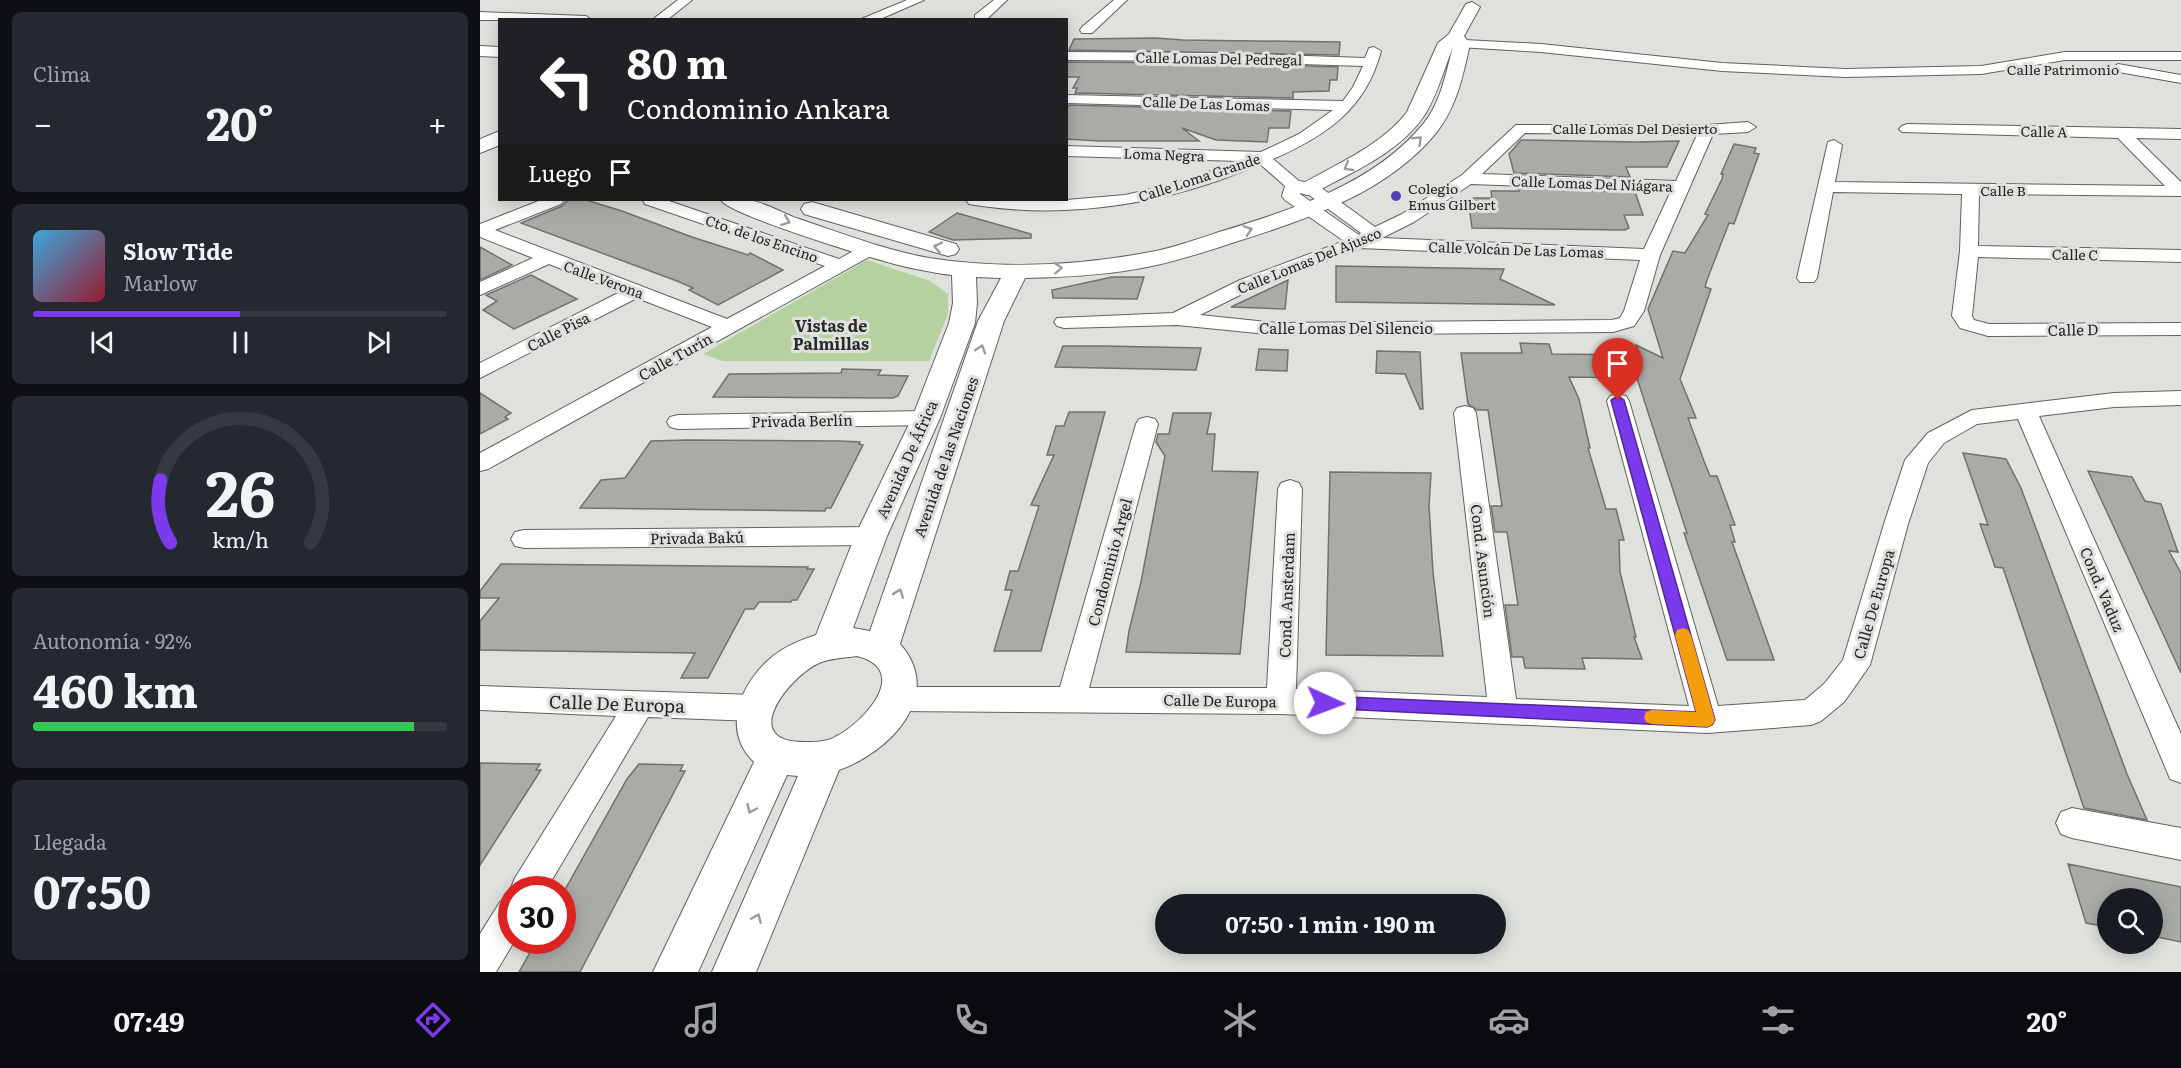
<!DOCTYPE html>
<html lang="es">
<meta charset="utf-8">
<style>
:root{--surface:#171b24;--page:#242831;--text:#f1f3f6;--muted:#9ea1a6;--line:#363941;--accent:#7c3aed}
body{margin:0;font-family:Literata,serif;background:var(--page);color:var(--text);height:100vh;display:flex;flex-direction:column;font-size:22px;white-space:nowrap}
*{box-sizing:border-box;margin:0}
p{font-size:20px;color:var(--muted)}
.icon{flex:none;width:33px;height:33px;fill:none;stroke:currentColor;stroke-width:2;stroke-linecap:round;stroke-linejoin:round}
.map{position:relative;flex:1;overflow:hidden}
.panel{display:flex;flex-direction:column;gap:12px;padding:12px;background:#0d0f14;width:480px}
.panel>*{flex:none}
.hud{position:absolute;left:18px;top:18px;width:570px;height:183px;border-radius:0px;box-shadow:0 3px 15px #0003;background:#202124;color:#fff;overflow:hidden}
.controls{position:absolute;left:1617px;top:888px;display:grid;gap:12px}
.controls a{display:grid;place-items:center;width:66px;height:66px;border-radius:50%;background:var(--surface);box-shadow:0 3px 15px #0003;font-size:30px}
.speed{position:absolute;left:18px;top:876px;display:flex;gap:12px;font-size:30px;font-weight:700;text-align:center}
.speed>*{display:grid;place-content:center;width:78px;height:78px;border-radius:50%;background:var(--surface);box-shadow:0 3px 15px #0003;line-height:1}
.speed .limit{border:9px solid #d22;background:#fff;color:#111}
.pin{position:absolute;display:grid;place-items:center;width:51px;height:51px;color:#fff;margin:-62px -26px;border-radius:50% 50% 50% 0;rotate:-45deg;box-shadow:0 0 6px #0007}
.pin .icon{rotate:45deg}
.me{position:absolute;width:66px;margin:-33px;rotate:92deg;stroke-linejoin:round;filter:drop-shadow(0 0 4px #0008)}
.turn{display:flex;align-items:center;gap:21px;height:126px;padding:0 30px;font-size:27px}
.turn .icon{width:78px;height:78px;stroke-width:2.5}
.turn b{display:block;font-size:42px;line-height:51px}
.then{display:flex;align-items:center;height:57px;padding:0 30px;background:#0003;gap:12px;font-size:22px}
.big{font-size:45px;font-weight:700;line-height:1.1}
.panel .card{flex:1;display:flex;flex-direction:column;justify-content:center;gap:9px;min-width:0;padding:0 21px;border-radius:9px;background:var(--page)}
.panel .dial{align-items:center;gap:0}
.dial svg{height:156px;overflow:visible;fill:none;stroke:var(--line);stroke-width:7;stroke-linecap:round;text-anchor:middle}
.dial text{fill:var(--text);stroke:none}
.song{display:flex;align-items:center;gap:18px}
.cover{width:72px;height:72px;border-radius:9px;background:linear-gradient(135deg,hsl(200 70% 55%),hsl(350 70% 35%))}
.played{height:6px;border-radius:3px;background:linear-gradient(90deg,var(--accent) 50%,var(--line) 50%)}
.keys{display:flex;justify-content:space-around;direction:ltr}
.heat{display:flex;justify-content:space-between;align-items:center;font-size:33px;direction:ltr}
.charge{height:9px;border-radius:4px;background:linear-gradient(90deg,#34c759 92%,var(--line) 0)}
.trip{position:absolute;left:675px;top:894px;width:351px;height:60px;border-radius:30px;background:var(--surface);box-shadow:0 3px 15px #0003;font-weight:700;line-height:60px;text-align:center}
.menu{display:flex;height:96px;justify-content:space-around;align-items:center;background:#090b0e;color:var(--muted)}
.menu .icon{width:42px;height:42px}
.menu .current{color:var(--accent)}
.menu b{font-size:27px;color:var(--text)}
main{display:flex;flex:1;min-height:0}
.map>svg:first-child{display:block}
.green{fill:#b4d19e}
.building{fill:#a8aba6;stroke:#70726e;stroke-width:1.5}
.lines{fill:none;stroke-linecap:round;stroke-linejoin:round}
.minor-casing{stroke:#60625e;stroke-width:2}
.tertiary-casing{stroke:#60625e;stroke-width:2}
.minor{fill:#fff;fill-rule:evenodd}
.tertiary{fill:#fff;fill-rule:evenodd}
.oneway{stroke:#9c9c9c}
.route{fill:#7c3aed;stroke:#51269a;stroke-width:1.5}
.slow{fill:#f59e0b}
.poi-dot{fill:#4e41b8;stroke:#dee1dc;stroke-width:2}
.labels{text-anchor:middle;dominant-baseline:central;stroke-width:6;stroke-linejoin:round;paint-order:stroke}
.far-street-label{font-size:14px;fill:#232422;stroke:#dee1dc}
.far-poi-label{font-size:14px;fill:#232422;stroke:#dee1dc;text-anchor:start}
.street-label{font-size:15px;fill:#232422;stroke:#dee1dc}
.neighbourhood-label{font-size:16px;font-weight:bold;fill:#282a27;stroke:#dee1dc}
.near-street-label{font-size:18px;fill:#232422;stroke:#dee1dc}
</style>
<main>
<section class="panel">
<div class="card"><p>Clima</p>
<div class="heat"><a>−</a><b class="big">20°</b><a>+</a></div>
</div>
<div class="card">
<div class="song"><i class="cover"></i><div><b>Slow Tide</b><p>Marlow</p></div></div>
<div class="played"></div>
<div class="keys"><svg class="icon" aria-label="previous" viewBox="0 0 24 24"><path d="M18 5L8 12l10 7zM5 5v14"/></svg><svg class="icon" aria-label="pause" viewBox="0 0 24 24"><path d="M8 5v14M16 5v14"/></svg><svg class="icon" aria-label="next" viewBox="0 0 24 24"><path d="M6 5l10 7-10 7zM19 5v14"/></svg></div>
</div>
<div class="card dial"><svg viewBox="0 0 100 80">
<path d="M14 69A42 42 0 1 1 86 69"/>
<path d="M14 69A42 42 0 0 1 9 37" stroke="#7c3aed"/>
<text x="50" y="56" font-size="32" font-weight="700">26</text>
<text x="50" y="72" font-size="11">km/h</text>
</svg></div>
<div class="card"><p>Autonomía · 92%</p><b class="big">460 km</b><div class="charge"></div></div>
<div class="card"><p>Llegada</p><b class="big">07:50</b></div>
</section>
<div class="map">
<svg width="1701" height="972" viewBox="0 0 1701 972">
<rect width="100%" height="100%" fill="#dee1dc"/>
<path class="green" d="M387,260L450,281L468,294V314L449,361H243L223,354Z"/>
<path class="building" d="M676,38L703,40L860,42L859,55L589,50L594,39Z
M586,62L734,63L858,67L857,80H850L849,91L813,92V98L595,93L597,88H593L599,77H586Z
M589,105L811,111L809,128H789L787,142L736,140L702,128L719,141H620L586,139V110Z
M1041,140L1155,142L1199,141L1187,167H1146L1150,177L1034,173L1029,154Z
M1254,144L1276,148L1274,153L1279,154L1254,224L1249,223L1227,280L1225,287L1231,289L1200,379L1216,418H1208L1224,461L1230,476H1237L1255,525H1250L1255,542H1252L1294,660H1247L1204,533H1207L1204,524L1157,378L1089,377L1099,399L1110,448H1108L1126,509H1136L1144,540H1139L1140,572L1156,637H1154L1162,659L1102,658L1105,669L1045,668L1043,657H1032L1025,605H1038L1027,532H1015L1011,506H1022L1008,410H997L988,404L981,353H1042L1040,343L1069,344L1072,354L1160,355L1156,345L1183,358L1168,309L1193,251L1205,253L1228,215L1225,214L1242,179L1243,174H1241Z
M1038,188L1155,192L1163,215H1144L1149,228L1145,230L992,228L988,198H1012L1011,191H1039Z
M88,200H106L139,210L212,237L268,255L270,253L303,270L238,305L209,290L213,288L197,281L41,223L82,206Z
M477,213L551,234V238L473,240L449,232Z
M0,247L32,265L0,280Z
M856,266L1024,269L1020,279L1075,305L856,302Z
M51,275L97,299L34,329L3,310L17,301L6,295Z
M632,277H664L657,299L573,298L572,290Z
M808,280L805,309L751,307Z
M583,346H624L721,348L716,370L575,367Z
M779,349L808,350L807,371L776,370Z
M897,351L940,352L943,409H940L925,374L896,373Z
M362,369L401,370L398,375L428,376L418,396L413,398L233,397L249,374L361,373Z
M0,393L31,413L25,417L28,419L0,434Z
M589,412H625L561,651H514L532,590H525L530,571H538L559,506L551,505L574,455H567L576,426H584Z
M693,413H731L727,434H735L732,471L778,472L760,654L646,652L649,631L661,582L685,456L676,442L678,434H689Z
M207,440L359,441L380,442L379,444L383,445L351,508H346L345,511L100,508L121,480L145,478L171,441Z
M1483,453L1526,459L1541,488L1647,774L1667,820L1604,808L1523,568L1515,567L1512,558L1500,524L1508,525Z
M1608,471L1652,477L1665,501L1681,504L1698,552L1689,551L1701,573V673Z
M850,472L951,473L949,506L953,572L963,656L846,655Z
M21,564L328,567L327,569H334L317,600H312L311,602H279L274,609H265L228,678H201L215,653L0,650V621L19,598H0V591Z
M0,763L60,764L56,770H61L0,865Z
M159,764L203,765L200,771H205L100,972H39L57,940H82V895L147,779Z
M1588,864L1701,887V942L1672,936V898H1628V927L1606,923Z"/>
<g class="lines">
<g class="minor-casing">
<path id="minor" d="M198,0H212L187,20H172Z
M427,0H444L398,20H379Z
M514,0H527L506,20H495V15Z
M634,0H647L612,33H602L600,30L602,27Z
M0,12L106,16L112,20H0Z
M966,39L1061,44L1242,63L1365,69L1501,66L1585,52H1701V60H1585L1501,74L1365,77L1242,71L1061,52L961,46L959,43Z
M894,47L901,51C886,109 846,136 793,159L819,181L836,184L895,227L922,214L982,175L1036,125H1227L1268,122L1276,127L1268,132L1233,134L1180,255L1164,311L1154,326L1133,332L798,335L697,325L584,328L577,326L574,322L577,318L693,313L760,280L864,241L805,200L802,196L805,186L780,164C692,203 590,220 495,205L489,204L486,200H586L645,195L693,184L760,161L586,156V146L781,152L819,134L853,110L586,103V95L863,101L873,87L883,66L734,61L586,60V52L734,53L885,58L889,48ZM1045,133L1217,135L1196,181L1002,174ZM991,184L1191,191L1164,249L902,238L934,222ZM821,191L825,192L881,233L879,235L820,194ZM880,248L1160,260L1144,311L1140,318L1132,320L798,323L720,315L774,288Z
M1638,64L1701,75V83L1633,71L1631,68Z
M1427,124L1701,129V139L1656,138L1701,182V196L1499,194L1498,246L1701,250V262L1498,257L1492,316L1494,320L1509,324L1701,323V335L1508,336L1480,328L1472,316L1480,251L1482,194L1353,192L1337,278L1334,282H1320L1317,278L1348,142L1354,140L1362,145L1355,182L1685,186L1638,138L1422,132L1419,129L1422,126Z
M61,200H84L81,204L15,230L247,319L345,266L165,204L163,200H186L359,259L384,245H396L399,249L396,253L8,469L0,471V453L232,327L157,298L0,378V363L140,292L69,264L0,295V282L53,258L0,237V224Z
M1701,391V405L1634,407L1559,416L1701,734V783L1690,779L1686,769L1538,419L1497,424L1464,443L1448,463L1428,524L1390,665L1364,702L1341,721L1331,725L1227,733L801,714L416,711L406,708L401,699L406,690L416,687H580L656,424L659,419L667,417L675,419L678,424L609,688H787L798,489L801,483L810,480L819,483L822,489L816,689L1007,697L974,413L977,408L985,406L993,408L996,413L1036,699L1209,706L1127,401L1130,396L1138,394L1146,396L1149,401L1238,706L1325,700L1344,684L1363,660L1404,524L1425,460L1448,433L1492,410L1634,393Z
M446,411L454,413L457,418L454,423L446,425L198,429L190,427L187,422L190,417L198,415Z
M391,527L400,529L404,536L400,543L391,545L44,548L35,546L31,539L35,532L44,530Z
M0,686L275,695L285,699L290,708L285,717L275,721L168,717L66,890H32V893L30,890L35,878L136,716L0,710Z
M1592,808L1701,828V860L1592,838L1581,834L1576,823L1581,812Z
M32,897V940H35L16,972H0V934L20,902Z"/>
</g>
<g class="tertiary-casing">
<path id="tertiary" d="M992,2L1000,7L984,36L990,44C983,75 977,107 956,133C907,193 827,219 755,242C728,251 700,260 672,266C631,275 587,277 545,278L524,321L420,644C466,696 408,753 359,770L276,972H232L318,776L307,775L218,972H173L274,762C240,729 262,681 293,656C306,646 320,640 336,635L375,536L432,418L469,323L473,303L472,275C454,273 436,269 418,265C392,258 249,215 241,200C249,200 259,198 268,200C285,202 302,213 319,219C361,233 405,250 449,258C519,269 595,266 665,253C690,249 715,240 739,232C811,210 895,184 944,123C961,102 966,72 973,47C964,69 957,96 944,116C919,153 872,172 834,193L827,195L820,193L816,189L820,185C856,164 901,146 927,112L958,43L969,34L986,4ZM496,277L521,278L498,321L390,631L373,628L407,536L460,418L495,323L497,303ZM377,656C432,670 384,723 355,737C346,742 334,742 324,742C259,742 306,680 337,664C349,658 364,658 377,656Z
M0,46L20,47V57L0,56Z
M20,131V145L0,153V139Z
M332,202L476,244L479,249L476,254L468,256L324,214L321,209L324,204Z"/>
</g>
<use href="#minor" class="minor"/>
<use href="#tertiary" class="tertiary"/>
</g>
<defs><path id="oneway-chevron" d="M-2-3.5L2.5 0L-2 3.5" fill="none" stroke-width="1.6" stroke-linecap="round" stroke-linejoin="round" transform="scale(1.5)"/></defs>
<g class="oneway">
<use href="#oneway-chevron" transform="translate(938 140) rotate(-44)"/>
<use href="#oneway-chevron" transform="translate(868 167) rotate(149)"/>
<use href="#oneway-chevron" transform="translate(306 221) rotate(21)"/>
<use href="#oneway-chevron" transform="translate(768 230) rotate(-19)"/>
<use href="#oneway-chevron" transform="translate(458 247) rotate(-167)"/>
<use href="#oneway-chevron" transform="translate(578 268) rotate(-3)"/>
<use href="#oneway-chevron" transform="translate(501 349) rotate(-72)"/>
<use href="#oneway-chevron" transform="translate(419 593) rotate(-71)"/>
<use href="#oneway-chevron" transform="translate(271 809) rotate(115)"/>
<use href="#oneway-chevron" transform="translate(277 918) rotate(-67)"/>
</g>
<path class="route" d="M1138,396L1144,400L1235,720L1232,725L1227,727L840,708L837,703L840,698L845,696L1216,712L1131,400Z"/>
<path class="slow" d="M1203,628L1208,630L1211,635L1235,720L1232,725L1227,727L1172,724L1166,722L1164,717L1166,712L1172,710L1216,712L1195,635L1197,630Z"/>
<circle class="poi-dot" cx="916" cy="196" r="6"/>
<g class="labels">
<g class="far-street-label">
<text transform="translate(739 58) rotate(1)">Calle Lomas Del Pedregal</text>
<text x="1583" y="69">Calle Patrimonio</text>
<text transform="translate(726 103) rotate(2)">Calle De Las Lomas</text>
<text x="1155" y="128">Calle Lomas Del Desierto</text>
<text transform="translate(1564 131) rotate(1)">Calle A</text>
<text transform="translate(684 154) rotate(2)">Loma Negra</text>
<text transform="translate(719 177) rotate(-18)">Calle Loma Grande</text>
<text transform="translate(1112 183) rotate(2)">Calle Lomas Del Niágara</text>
<text x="1523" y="190">Calle B</text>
<text transform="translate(282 238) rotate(19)">Cto. de los Encino</text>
<text transform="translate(1036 249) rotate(2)">Calle Volcán De Las Lomas</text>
<text transform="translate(1595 254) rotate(1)">Calle C</text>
<text transform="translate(829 260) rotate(-22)">Calle Lomas Del Ajusco</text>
<text transform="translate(124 279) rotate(20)">Calle Verona</text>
</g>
<g class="far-poi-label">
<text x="928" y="188">Colegio<tspan x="928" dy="16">Emus Gilbert</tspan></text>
</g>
<g class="street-label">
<text x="866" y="327">Calle Lomas Del Silencio</text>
<text transform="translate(1593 329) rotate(-1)">Calle D</text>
<text transform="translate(78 331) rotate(-27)">Calle Pisa</text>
<text transform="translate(195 356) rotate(-29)">Calle Turín</text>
<text transform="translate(322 420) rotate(-1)">Privada Berlín</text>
<text transform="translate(465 457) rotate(-71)">Avenida de las Naciones</text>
<text transform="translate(426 459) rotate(-66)">Avenida De África</text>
<text transform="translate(217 537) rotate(-1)">Privada Bakú</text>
<text transform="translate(1004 561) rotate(83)">Cond. Asunción</text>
<text transform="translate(629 562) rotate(-75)">Condominio Argel</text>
<text transform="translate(1623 589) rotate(67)">Cond. Vaduz</text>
<text transform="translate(806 595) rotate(-88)">Cond. Ansterdam</text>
<text transform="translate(1393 604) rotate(-74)">Calle De Europa</text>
<text transform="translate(740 700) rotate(1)">Calle De Europa</text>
</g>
<g class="neighbourhood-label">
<text x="351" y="325">Vistas de<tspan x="351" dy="18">Palmillas</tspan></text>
</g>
<g class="near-street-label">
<text transform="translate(137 703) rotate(2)">Calle De Europa</text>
</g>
</g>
</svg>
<div class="controls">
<a><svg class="icon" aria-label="search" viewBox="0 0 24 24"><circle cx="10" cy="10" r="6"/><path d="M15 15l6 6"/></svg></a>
</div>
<div class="speed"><div class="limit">30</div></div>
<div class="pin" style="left:1138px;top:400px;background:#d93025"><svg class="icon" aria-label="arrive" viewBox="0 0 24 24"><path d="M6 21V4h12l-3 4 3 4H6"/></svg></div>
<svg class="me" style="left:845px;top:703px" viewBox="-20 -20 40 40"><circle r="19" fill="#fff"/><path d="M0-13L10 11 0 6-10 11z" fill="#7c3aed"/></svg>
<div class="trip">07:50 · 1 min · 190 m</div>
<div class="hud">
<div class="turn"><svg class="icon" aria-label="left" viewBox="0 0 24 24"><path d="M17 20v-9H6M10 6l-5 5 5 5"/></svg><div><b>80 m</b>Condominio Ankara</div></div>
<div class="then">Luego<svg class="icon" aria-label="arrive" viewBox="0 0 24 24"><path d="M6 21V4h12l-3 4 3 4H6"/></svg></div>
</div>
</div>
</main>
<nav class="menu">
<b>07:49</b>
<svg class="icon current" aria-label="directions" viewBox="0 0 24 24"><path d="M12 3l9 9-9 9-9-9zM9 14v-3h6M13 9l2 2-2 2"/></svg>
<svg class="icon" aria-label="music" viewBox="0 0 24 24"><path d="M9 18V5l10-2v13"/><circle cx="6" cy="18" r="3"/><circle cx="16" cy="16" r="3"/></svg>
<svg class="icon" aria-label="phone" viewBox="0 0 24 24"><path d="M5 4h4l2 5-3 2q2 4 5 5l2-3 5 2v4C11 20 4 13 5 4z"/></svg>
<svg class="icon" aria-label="climate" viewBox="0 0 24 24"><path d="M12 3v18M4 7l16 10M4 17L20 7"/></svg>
<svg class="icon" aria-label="car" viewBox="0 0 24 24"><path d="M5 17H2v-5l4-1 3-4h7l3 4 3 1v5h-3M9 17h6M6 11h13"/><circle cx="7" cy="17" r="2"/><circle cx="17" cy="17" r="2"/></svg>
<svg class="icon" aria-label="filters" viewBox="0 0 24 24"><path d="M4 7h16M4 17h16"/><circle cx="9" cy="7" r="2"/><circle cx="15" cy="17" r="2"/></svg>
<b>20°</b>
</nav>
